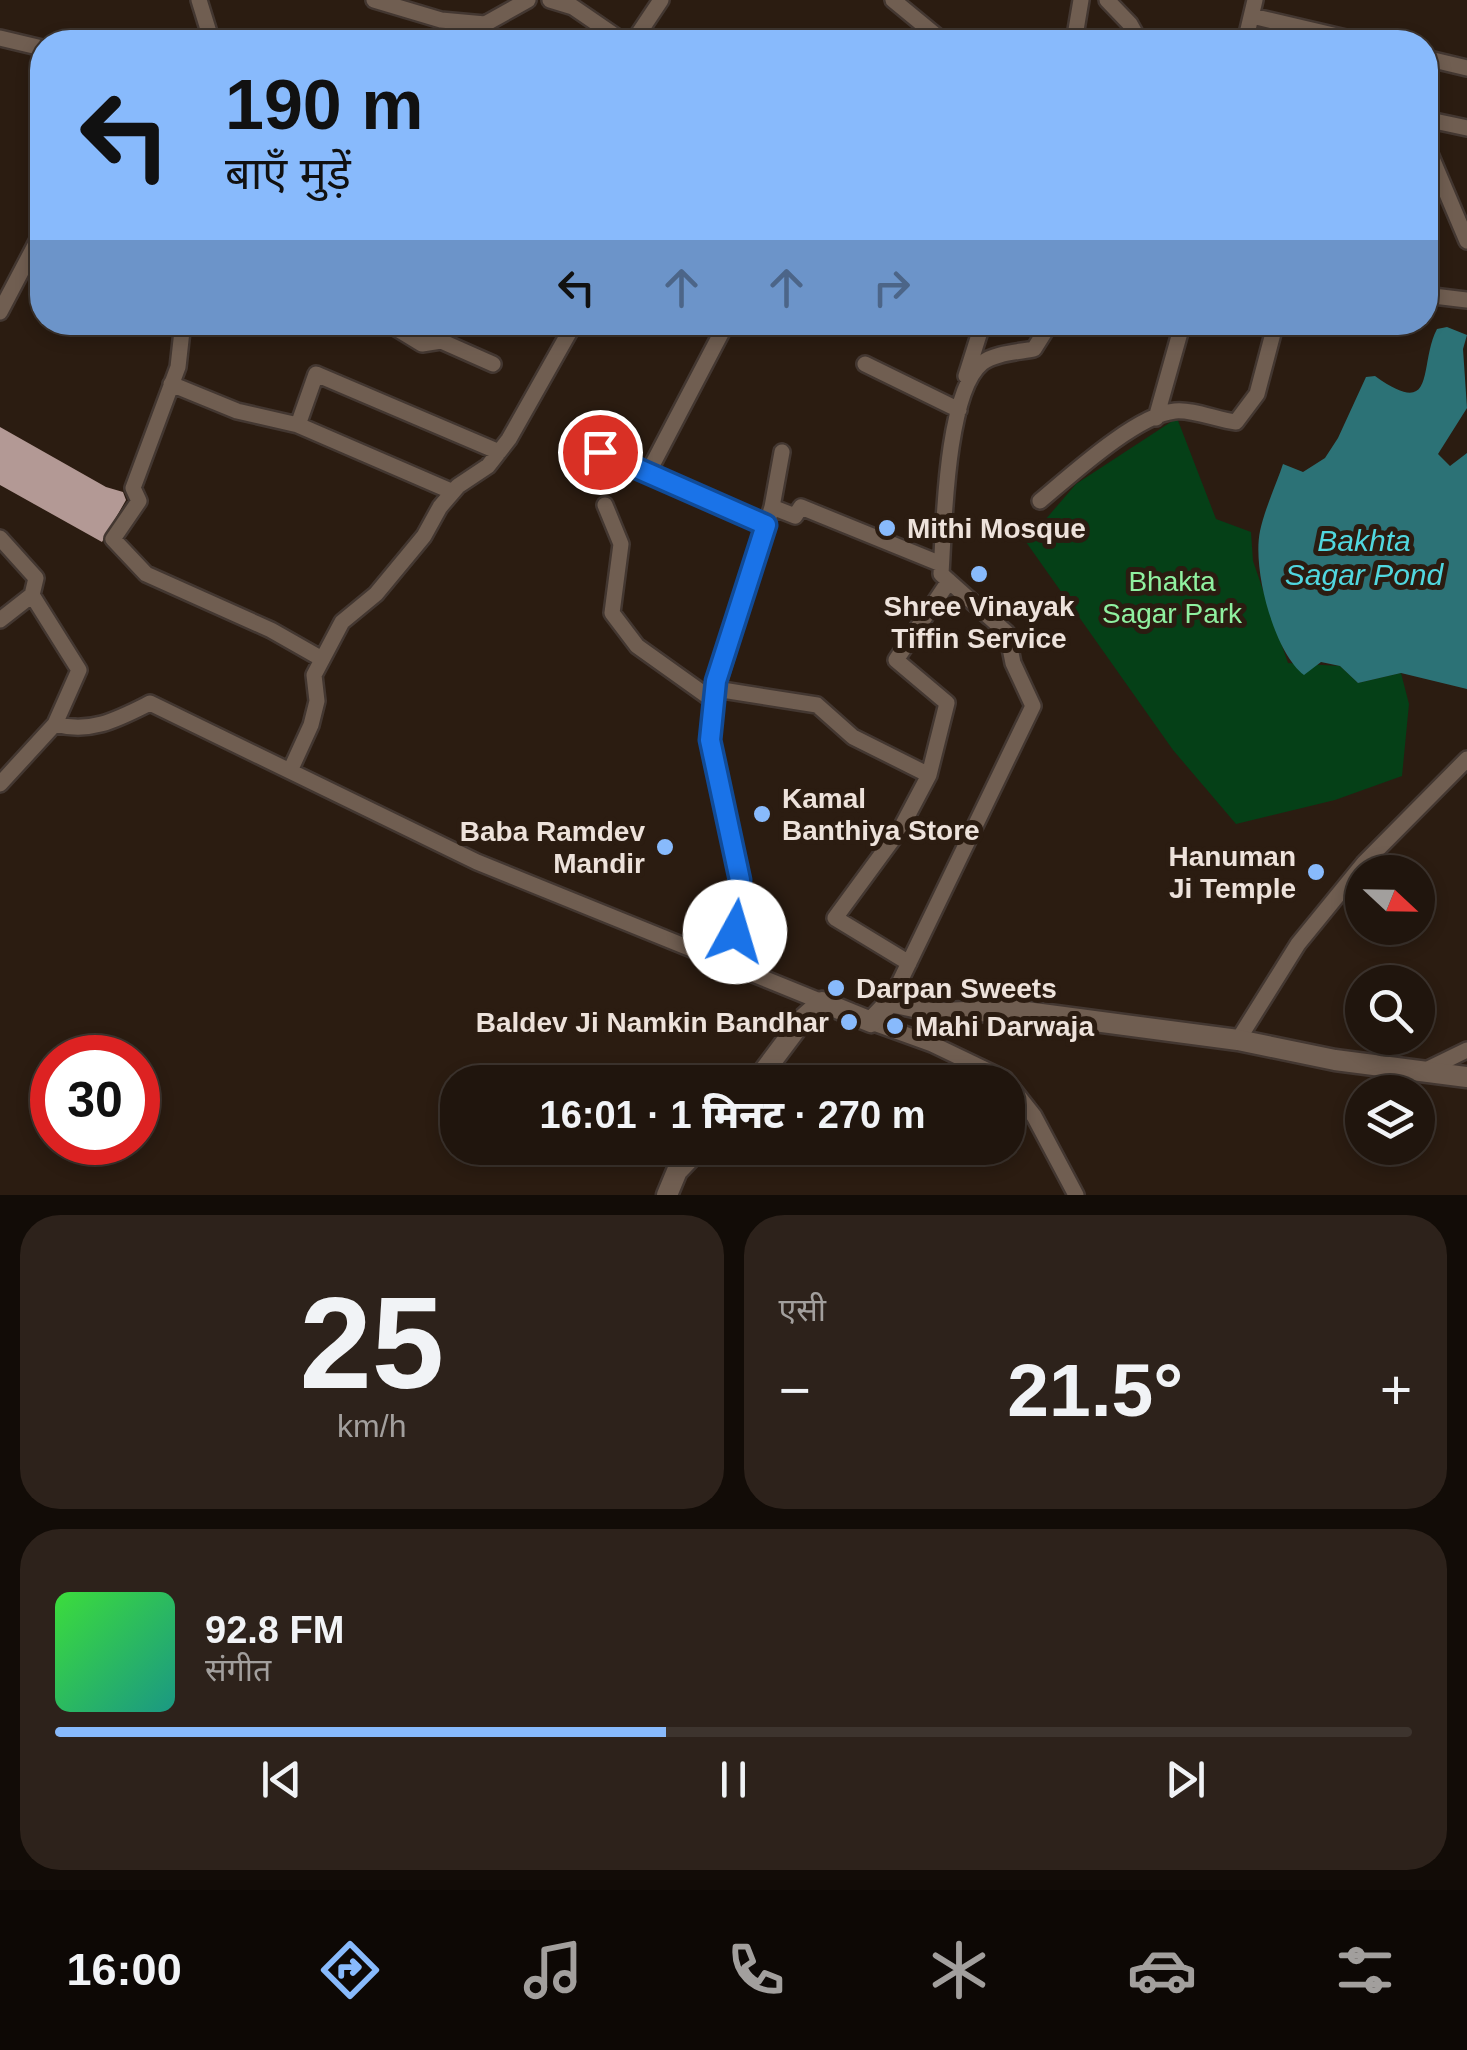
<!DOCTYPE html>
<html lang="hi">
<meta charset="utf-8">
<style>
:root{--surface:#20150d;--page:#2d221b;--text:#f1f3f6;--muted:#a29f9d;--line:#3d342e;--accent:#88bafc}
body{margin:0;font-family:Helvetica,"Noto Sans Devanagari",sans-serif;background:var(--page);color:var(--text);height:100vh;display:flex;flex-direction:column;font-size:38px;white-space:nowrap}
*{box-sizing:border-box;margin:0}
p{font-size:32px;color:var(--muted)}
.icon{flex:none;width:55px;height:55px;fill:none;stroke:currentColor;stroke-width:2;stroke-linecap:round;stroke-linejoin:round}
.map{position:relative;height:1195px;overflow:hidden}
.sheet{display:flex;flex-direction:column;gap:20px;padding:20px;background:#120c07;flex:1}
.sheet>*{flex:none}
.guide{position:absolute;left:30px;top:30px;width:1408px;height:305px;border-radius:40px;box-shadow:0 5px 15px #0003,0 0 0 2px var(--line);background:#88bafc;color:#111;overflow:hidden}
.needle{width:65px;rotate:112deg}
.buttons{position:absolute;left:1345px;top:855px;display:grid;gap:20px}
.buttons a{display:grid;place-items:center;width:90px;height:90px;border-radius:50%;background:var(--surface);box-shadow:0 5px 15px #0003,0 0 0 2px var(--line);font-size:50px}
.speed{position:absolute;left:30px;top:1035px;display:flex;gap:20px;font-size:50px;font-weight:700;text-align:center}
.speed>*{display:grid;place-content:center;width:130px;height:130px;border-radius:50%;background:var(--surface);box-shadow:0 5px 15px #0003,0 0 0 2px var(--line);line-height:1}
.speed .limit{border:15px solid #d22;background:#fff;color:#111}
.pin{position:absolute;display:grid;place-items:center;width:85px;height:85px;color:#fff;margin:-42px;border:5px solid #fff;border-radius:50%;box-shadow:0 2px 10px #0007}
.me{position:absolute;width:110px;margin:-55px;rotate:6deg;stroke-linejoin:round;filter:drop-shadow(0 0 8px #0008)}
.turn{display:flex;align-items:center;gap:35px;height:210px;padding:0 30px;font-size:45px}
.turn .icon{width:130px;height:130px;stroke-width:2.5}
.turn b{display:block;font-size:70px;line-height:85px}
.lanes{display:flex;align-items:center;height:95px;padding:0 30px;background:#0003;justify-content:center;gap:50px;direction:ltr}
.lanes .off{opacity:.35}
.big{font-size:75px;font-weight:800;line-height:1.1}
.sheet .card{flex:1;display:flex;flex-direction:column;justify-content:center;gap:15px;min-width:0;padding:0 35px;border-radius:40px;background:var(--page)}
.sheet .dial{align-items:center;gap:0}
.dial b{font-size:130px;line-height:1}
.song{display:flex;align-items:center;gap:30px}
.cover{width:120px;height:120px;border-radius:15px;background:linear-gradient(135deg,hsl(120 70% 55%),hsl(170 70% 35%))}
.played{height:10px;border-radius:5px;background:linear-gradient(90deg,var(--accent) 45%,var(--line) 45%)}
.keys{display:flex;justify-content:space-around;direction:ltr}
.heat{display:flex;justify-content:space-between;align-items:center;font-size:55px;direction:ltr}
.sheet .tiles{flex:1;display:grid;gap:20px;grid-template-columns:1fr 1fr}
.card:last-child{grid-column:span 2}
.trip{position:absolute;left:440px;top:1065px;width:585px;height:100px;border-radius:40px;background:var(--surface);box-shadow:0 5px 15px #0003,0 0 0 2px var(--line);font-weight:800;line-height:100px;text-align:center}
.menu{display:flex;height:160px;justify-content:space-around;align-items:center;background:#0d0805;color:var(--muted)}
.menu .icon{width:70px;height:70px}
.menu .on{color:var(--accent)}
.menu b{font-size:45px;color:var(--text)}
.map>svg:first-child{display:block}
.green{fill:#054017}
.water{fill:#2c7276}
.building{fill:#b39995}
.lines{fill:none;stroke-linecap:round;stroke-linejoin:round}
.minor-casing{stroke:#433731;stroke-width:20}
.tertiary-casing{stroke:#433731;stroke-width:25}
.minor{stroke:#705e51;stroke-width:15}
.tertiary{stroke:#705e51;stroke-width:20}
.route-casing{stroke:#114b97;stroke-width:25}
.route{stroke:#1a73e8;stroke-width:18}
.poi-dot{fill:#88bafc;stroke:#2b1c11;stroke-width:4}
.labels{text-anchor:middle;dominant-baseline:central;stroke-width:10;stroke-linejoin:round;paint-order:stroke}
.poi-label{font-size:28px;font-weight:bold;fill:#ede2db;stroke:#2b1c11;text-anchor:start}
.park-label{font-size:28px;fill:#8ff1a0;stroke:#2b1c11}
.water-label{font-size:30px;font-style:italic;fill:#50d7df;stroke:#2b1c11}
</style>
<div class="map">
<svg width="1467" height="1195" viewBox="0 0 1467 1195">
<rect width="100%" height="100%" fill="#2b1c11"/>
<path class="green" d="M1177,418L1216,519L1251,532L1253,561L1288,663L1340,666L1358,683L1401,673L1409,704L1402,776L1335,800L1236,824L1173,750L1026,542L1076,484Z"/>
<path class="water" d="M1447,327L1467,335L1463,349L1467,408L1438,454L1450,466L1467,453V689L1401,673L1358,683L1340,666L1321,662L1304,675C1274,652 1252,569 1260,531C1265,508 1276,485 1283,464L1303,472L1325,458L1338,438L1366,377L1375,376C1438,421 1418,365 1437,329Z"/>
<path class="building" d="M0,427L106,487L123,492L126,500L102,542L0,485Z"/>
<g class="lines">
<g class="minor-casing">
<path id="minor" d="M199,0L212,42
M374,0L441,20L485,24L528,0
M550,0L573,7L624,42
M893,0L944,42
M1107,0L1130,24L1140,42
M1252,16L1363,42
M0,38L42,48
M633,42L661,0
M1074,42L1081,0
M1245,42L1255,0
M1425,58L1467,68
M1425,119L1467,128
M1425,142L1467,241
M1425,295L1467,300
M0,312L42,232
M183,322L178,367L133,488L139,501L113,539L146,574L271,630L322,659
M386,322L422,344L441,341L493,364
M751,322H754
M865,364L959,410
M966,376L983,322
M171,384L237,411L298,425L453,492
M1156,418L1183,322
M298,425L316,374L499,452
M600,452L766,525
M648,473L727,322
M1040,501C1070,476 1136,415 1175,411C1192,409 1218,420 1236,422L1257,394L1276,322
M605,505L621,544L612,613L637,646L714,701
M772,507L795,516L801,507L941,564
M0,538L36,578L32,595L79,670L55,724
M0,620L32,595
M716,689L817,705L853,737L929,775
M290,771L311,725L317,701L314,675L342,622L376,594L424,536L440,507L458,486L488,466L509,439L575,322
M0,784L55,724C91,734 118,719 150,703L477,862L822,1002
M727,963L740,880L710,739L716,689L772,507L782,452
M909,963L835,918L901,828L929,775L947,703L896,660L949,581
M890,1002L1033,706L1013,663L1007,633L941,574C944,526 946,392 982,363C994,353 1019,352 1034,349L1051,322
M871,1022L932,1044L943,1013
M1238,1040L1298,944L1364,863L1467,759
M932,1044L1005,1079L1034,1116L1076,1195
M1428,1069L1467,1050"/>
</g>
<g class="tertiary-casing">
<path id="tertiary" d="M756,1082L804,1018L822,1002L871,1022L890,1002L943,1013L1011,1010L1238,1040L1335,1060L1467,1077
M667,1195L677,1171L699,1148"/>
</g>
<use href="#minor" class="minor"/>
<use href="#tertiary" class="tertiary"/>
</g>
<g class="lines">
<g class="route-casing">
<path id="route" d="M600,452L766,525L716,681L710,740L740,880L735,932"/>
</g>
<use href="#route" class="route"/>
</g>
<g class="poi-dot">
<circle cx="887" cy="528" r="10"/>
<circle cx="979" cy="574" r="10"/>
<circle cx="762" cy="814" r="10"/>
<circle cx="665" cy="847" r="10"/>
<circle cx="1316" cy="872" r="10"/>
<circle cx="836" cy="988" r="10"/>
<circle cx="849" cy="1022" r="10"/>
<circle cx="895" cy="1026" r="10"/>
</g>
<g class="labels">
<g class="poi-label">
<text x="907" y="528">Mithi Mosque</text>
<text x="979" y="606" text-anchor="middle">Shree Vinayak<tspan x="979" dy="32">Tiffin Service</tspan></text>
<text x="782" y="798">Kamal<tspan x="782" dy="32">Banthiya Store</tspan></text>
<text x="645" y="831" text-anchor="end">Baba Ramdev<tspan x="645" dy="32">Mandir</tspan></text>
<text x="1296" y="856" text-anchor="end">Hanuman<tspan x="1296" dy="32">Ji Temple</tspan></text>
<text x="856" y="988">Darpan Sweets</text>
<text x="829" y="1022" text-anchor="end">Baldev Ji Namkin Bandhar</text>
<text x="915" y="1026">Mahi Darwaja</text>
</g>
<g class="park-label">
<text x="1172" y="581">Bhakta<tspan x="1172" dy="32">Sagar Park</tspan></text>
</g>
<g class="water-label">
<text x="1364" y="540">Bakhta<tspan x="1364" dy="34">Sagar Pond</tspan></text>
</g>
</g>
</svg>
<div class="buttons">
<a><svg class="needle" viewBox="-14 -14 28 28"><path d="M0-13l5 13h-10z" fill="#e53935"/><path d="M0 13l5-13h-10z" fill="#a29f9d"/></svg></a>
<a><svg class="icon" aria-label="search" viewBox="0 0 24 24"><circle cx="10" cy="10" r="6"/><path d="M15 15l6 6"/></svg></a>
<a><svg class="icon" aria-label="layers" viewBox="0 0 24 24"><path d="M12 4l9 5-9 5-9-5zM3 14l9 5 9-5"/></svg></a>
</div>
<div class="speed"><div class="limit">30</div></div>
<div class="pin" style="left:600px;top:452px;background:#d93025"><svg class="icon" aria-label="arrive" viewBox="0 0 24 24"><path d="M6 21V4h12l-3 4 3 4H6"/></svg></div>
<svg class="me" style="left:735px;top:932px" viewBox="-20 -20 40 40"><circle r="19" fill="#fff"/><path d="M0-13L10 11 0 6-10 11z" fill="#1a73e8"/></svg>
<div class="trip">16:01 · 1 मिनट · 270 m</div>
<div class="guide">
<div class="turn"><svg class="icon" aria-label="left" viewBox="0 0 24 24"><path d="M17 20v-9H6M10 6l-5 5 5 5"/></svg><div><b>190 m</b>बाएँ मुड़ें</div></div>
<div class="lanes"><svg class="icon" aria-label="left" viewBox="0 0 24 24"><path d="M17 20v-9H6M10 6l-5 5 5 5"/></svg><svg class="icon off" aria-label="ahead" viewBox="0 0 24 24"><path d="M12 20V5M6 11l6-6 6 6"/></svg><svg class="icon off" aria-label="ahead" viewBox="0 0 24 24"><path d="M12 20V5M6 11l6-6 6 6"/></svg><svg class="icon off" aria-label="right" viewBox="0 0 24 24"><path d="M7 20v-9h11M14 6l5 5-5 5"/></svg></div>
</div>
</div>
<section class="sheet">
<div class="tiles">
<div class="card dial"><b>25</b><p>km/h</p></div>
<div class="card"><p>एसी</p>
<div class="heat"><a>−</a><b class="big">21.5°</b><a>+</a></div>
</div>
<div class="card">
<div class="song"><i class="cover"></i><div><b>92.8 FM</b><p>संगीत</p></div></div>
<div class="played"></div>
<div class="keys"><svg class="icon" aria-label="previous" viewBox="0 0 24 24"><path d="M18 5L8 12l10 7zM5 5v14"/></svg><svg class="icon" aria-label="pause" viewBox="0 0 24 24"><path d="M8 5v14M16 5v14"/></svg><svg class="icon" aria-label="next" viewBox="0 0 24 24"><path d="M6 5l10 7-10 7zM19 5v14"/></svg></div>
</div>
</div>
</section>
<nav class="menu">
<b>16:00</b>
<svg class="icon on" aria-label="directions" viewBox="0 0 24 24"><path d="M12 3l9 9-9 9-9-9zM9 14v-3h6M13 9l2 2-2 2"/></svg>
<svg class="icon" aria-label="music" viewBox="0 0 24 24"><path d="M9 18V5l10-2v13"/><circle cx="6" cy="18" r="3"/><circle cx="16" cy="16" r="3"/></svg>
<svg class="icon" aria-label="phone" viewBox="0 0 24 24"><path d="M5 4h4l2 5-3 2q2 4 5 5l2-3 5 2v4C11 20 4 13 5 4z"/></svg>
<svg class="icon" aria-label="climate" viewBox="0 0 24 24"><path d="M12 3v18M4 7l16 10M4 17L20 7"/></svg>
<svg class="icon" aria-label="car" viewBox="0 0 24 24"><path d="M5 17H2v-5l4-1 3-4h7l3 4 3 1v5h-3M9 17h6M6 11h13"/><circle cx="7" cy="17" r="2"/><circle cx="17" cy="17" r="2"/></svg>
<svg class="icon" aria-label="filters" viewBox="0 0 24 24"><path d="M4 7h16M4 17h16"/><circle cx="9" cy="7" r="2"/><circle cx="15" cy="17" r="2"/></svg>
</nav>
